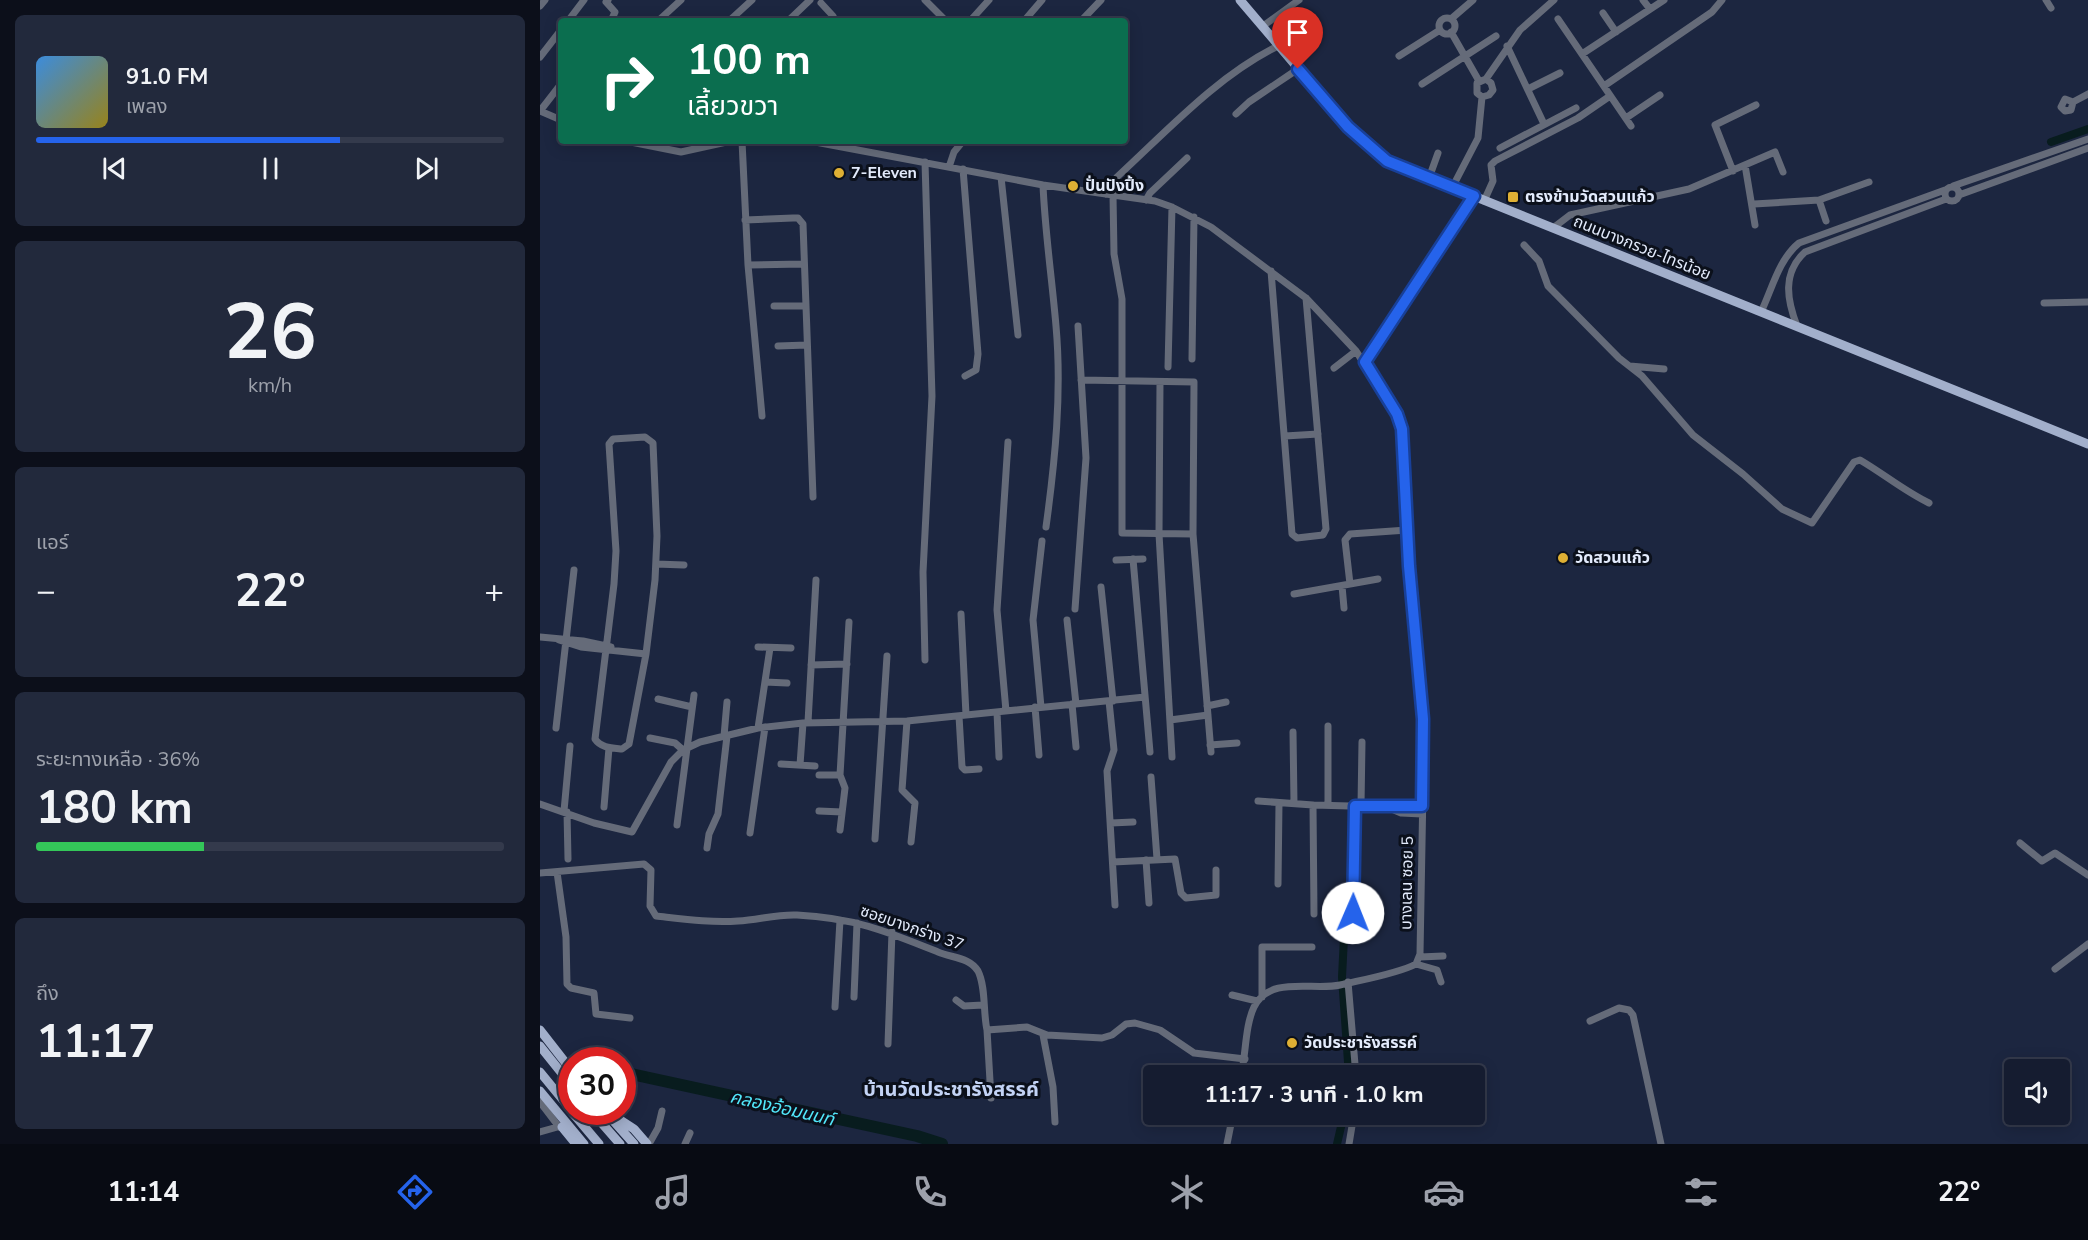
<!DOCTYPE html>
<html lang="th">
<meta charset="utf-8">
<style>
:root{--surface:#151c30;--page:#22293c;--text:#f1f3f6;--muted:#9da1ab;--line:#343a4c;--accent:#2563eb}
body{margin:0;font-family:"Nunito Sans","Noto Sans Thai",sans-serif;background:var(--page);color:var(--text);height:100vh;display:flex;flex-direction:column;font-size:22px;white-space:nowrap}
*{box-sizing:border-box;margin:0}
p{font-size:20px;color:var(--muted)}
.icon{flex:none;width:33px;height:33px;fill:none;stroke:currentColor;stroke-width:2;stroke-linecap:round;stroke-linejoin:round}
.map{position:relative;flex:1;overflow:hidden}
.panel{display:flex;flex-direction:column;gap:15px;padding:15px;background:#0c0f1a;width:540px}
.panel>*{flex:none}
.banner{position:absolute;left:18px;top:18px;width:570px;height:126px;border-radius:6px;box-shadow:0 3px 15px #0003,0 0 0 2px var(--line);background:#0b6e4f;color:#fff;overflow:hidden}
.buttons{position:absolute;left:1464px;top:1059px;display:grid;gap:12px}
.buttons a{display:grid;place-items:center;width:66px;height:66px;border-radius:6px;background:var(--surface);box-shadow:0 3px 15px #0003,0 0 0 2px var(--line);font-size:30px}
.speed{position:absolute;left:18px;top:1047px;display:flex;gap:12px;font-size:30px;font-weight:700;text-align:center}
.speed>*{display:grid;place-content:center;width:78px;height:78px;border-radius:50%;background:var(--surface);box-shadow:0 3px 15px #0003,0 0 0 2px var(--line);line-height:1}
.speed .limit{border:9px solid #d22;background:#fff;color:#111}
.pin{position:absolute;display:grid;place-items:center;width:51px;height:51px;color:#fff;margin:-62px -26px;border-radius:50% 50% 50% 0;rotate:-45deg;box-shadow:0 0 6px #0007}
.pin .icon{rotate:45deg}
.me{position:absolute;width:66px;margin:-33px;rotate:1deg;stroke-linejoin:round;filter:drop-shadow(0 0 4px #0008)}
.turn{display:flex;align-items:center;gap:21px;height:126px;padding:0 30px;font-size:27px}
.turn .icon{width:78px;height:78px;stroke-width:2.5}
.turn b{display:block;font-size:42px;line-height:51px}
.big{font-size:45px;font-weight:700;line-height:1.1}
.panel .widget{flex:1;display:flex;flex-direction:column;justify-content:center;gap:9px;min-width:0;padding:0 21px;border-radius:9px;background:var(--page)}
.panel .dial{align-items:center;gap:0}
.dial b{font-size:78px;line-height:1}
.song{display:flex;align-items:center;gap:18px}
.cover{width:72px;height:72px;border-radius:9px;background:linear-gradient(135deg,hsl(210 70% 55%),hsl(50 70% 35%))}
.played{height:6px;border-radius:3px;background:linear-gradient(90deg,var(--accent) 65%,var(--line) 65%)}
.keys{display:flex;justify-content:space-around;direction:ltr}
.heat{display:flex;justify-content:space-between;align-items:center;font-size:33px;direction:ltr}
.charge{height:9px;border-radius:4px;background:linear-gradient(90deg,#34c759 36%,var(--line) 0)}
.trip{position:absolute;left:603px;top:1065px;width:342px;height:60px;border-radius:6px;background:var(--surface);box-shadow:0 3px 15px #0003,0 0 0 2px var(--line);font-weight:700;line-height:60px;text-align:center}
.tab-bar{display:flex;height:96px;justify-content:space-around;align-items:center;background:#080b13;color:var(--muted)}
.tab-bar .icon{width:42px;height:42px}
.tab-bar .selected{color:var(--accent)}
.tab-bar b{font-size:27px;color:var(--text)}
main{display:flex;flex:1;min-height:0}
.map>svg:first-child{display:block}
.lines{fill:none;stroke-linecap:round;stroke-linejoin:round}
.canal{stroke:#081c1e;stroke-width:8}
.river{stroke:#081c1e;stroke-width:12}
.minor{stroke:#656b79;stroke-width:7}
.major{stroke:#a2afcb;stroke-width:9}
.route-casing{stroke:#184099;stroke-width:15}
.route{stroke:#2563eb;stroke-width:10}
.poi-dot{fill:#dfb034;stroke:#0b101b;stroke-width:2}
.labels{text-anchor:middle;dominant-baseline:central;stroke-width:6;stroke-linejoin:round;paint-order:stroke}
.poi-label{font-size:16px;font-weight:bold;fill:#e3ebfc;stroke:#0b101b;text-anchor:start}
.street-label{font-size:16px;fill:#e3ebfc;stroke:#0b101b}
.water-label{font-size:18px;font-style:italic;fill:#52e8fb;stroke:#0b101b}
.quarter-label{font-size:20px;font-weight:bold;fill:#c3d3f5;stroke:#0b101b}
</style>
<main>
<section class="panel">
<div class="widget">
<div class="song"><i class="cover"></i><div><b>91.0 FM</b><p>เพลง</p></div></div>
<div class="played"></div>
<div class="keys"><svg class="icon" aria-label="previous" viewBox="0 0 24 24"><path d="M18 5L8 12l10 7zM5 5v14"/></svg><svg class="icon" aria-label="pause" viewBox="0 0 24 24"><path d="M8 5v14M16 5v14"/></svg><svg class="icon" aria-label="next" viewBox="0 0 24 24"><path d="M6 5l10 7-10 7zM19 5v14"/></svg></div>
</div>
<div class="widget dial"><b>26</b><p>km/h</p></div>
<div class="widget"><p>แอร์</p>
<div class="heat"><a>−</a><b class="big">22°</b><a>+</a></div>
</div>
<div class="widget"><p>ระยะทางเหลือ · 36%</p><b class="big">180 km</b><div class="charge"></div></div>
<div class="widget"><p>ถึง</p><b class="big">11:17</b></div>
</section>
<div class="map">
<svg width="1548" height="1144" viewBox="0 0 1548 1144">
<rect width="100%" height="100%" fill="#1c2640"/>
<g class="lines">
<path class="canal" d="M1511,142L1548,129
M805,918L802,977L809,1076
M797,1144L804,1114"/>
<path class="river" d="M82,1072L377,1136L402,1144"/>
<path class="minor" d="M68,0L66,2L75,12L71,21
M385,0L406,21
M1103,0L1110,9
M1506,0L1511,8
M281,3L293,16
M0,6L5,0
M1063,13L1076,32
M899 26a8 8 0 1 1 16 0a8 8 0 1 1-16 0Z
M911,19L933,0
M1018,19L1091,126
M28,21L44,0
M118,21L141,0
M189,21L212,0
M248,21L270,0
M430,21L449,0
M484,21L502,0
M541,21L561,0
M723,26L759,0
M911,32L939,81
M967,46L1004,124
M1042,54L1124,0
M859,56L900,30
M0,57L21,30
M946,79L951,83L953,90L949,95L942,97L937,93V83L946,79L980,30L1014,0
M882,84L956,36
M1064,86L1172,12L1182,0
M988,89L1020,73
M1533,102L1525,99L1521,107L1525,111L1531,110L1533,102L1548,94
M0,111L21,84
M0,111L21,120
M696,114L709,102L758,69
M1086,118L1120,95
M86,141L141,152L191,141
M202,141L208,265L222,416
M270,141L503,185L615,201L632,207L671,227L766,298L816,351L861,421L884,734L880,954L876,964
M960,148L1036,108
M1205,165L1215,225
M409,167L414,152L423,141
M423,169L438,354L436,370L425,376
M1193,171L1175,125L1216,105
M461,177L478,335
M889,178L898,153
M503,185C505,232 512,279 516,326C522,393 515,461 506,527
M1413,186L1548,139
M1405 194a7 7 0 1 1 14 0a7 7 0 1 1-14 0Z
M912,188L938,138L942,97
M565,194L577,177C627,131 677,76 738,46
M573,195L574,254L582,299V533L653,534
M1419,195L1548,148
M606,200L610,193L647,158
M1279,200L1286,221
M944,201L953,181L951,165L955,161L1038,118L1070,96
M1214,204L1279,200L1329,182
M205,220L253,218H258L263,224L273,497
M1013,228L1030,215L1149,189L1235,152L1243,172
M984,245L999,261L1008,286L1079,358L1102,376L1153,435L1203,474L1242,509L1272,523L1314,462L1320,460C1344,474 1364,491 1389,503
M208,265L263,264
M731,271L752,534L757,538L783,535L786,529L766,298
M1504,303L1548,302
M234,306H265
M1221,312C1232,289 1239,259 1259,243L1405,190
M1257,326C1247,300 1242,273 1265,252L1406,199
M238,346L267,345
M652,359L654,217
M825,362L934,196
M1090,366L1124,369
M628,367L632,207
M794,368L816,351
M541,380L654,382L653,534L671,752
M620,382L619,534L632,757
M745,436L778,434
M105,437L113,443L117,536L115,580L106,654L89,744L82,749C72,748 61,748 55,739L74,584L76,551L69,444L73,439Z
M593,559L610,752
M576,560L603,559
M116,564L144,565
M810,584L838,579
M802,586L804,608
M561,587L573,701
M754,594L810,584L805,540L810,534L867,530
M535,609L546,458L538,326
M421,614L426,715
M527,620L536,704
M0,637L43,641L71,647
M19,640L41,647L106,654
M218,647L251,648
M385,660L383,572L392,396L385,162
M271,665L307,664
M225,682L247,683
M118,699L152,707
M569,701L574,750L567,771L575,905
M532,704L536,747
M667,706L686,702
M495,707L499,755
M501,707L493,620L502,541
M466,711L457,610L468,442
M457,712L459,757
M419,716L422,767L425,770L439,769
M630,720L668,715
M367,721L362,790L375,803L371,842
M268,722L276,580
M16,728L34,570
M218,728L230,648
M753,732L754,803
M184,736L187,702
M110,738L135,743L143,750
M670,745L697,743
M241,764L275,766
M260,765L263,723
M279,775H300
M611,777L617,859
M718,801L773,805
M0,804L54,823L92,832L131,762L143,750L160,742L218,728L263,723L367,721L605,697
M788,805V726
M821,806L822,742
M64,807L69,748
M847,807L861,813L882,814
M24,811L30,746
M279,811L302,812
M27,812L28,859
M571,823L593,822
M137,825L154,695
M300,830L305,788L300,775L309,622
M210,833L225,727
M335,839L347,656
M1480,843L1502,861L1515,853L1548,875
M167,848L169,834L178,814L187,736
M606,860L609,903
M573,862L635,859L641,893L646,898L676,895V870
M17,872L26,937L27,984L31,988L54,993L56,1014L90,1018
M0,873L104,864L111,870L110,906L116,916C143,919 171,923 198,921C218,920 237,914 257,915C315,918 346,931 398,952C412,958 429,957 438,971C446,987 443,1012 447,1030L487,1027L507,1035L562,1038L572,1035L586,1024L595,1023L620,1030L654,1053L705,1059
M738,884L739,803
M813,913L815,806
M774,914L773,805L847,807L862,804L882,805
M880,957L903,956
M876,964L897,970L901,982
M1515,969L1548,944
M808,982L816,1076
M692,995L717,1001
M314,997L317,923
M722,997V947H772
M416,1000L424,1006L443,1005
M295,1007L300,920
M1050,1021L1079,1008L1089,1010L1093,1015L1121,1144
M447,1030L451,1098
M503,1035L513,1087L515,1122
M348,1044L352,932
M701,1076C706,1054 705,1026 714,1007C730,975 773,991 800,985C821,980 857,974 876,964
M0,1102L19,1127
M0,1132L21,1126
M109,1144L118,1128L122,1111
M145,1144L150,1133
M687,1144L693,1114
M809,1144L814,1114"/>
<path class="major" d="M700,0L808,127L847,161L1548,444
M0,1030L32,1071
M0,1046L32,1086
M0,1072L32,1111
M0,1091L44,1144
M32,1112L59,1144
M52,1112L80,1144
M68,1112L94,1129L107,1144
M69,1116L94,1144
M22,1127L36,1144"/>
</g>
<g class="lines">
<g class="route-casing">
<path id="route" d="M758,69L808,127L847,161L934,196L825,362L857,414L862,429L869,566L883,719L882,806H815L813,913"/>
</g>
<use href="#route" class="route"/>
</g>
<g class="poi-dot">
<circle cx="299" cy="173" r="6"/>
<circle cx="533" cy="186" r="6"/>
<rect x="967" y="191" width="12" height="12" rx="3"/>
<circle cx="1023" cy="558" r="6"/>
<circle cx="752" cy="1043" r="6"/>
</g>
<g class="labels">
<g class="poi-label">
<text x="311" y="173">7-Eleven</text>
<text x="545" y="186">ปั่นปังปิ้ง</text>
<text x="985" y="197">ตรงข้ามวัดสวนแก้ว</text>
<text x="1035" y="558">วัดสวนแก้ว</text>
<text x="764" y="1043">วัดประชารังสรรค์</text>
</g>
<g class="street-label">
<text transform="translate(1102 248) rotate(22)">ถนนบางกรวย-ไทรน้อย</text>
<text transform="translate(867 883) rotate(-89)">บางเลน ซอย 5</text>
<text transform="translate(372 928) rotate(19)">ซอยบางกร่าง 37</text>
</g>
<g class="water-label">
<text transform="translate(242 1108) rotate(13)">คลองอ้อมนนท์</text>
</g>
<g class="quarter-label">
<text x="411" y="1089">บ้านวัดประชารังสรรค์</text>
</g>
</g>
</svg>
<div class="buttons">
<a><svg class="icon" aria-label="sound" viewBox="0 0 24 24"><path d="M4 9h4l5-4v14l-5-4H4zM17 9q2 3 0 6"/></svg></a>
</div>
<div class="speed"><div class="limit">30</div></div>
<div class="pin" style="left:758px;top:69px;background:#d93025"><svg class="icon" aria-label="arrive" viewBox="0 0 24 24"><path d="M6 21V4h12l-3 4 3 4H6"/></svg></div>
<svg class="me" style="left:813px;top:913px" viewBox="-20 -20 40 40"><circle r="19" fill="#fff"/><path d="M0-13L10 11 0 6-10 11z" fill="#2563eb"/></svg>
<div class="trip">11:17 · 3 นาที · 1.0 km</div>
<div class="banner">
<div class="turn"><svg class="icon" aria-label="right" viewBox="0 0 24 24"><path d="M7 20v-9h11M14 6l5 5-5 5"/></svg><div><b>100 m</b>เลี้ยวขวา</div></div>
</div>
</div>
</main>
<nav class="tab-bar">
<b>11:14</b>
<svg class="icon selected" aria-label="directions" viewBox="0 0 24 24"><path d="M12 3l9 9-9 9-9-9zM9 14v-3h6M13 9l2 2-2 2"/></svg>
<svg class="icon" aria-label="music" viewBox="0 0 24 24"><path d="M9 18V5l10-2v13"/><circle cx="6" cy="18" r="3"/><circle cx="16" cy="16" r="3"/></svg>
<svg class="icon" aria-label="phone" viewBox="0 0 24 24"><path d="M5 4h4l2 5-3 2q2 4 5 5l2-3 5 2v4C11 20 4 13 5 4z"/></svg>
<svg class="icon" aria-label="climate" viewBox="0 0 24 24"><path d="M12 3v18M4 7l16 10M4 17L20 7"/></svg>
<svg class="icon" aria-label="car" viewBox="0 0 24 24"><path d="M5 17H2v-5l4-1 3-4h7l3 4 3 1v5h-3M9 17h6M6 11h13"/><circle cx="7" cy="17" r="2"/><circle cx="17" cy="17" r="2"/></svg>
<svg class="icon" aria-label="filters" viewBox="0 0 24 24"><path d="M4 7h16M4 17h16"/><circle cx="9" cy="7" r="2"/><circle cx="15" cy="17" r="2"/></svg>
<b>22°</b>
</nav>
